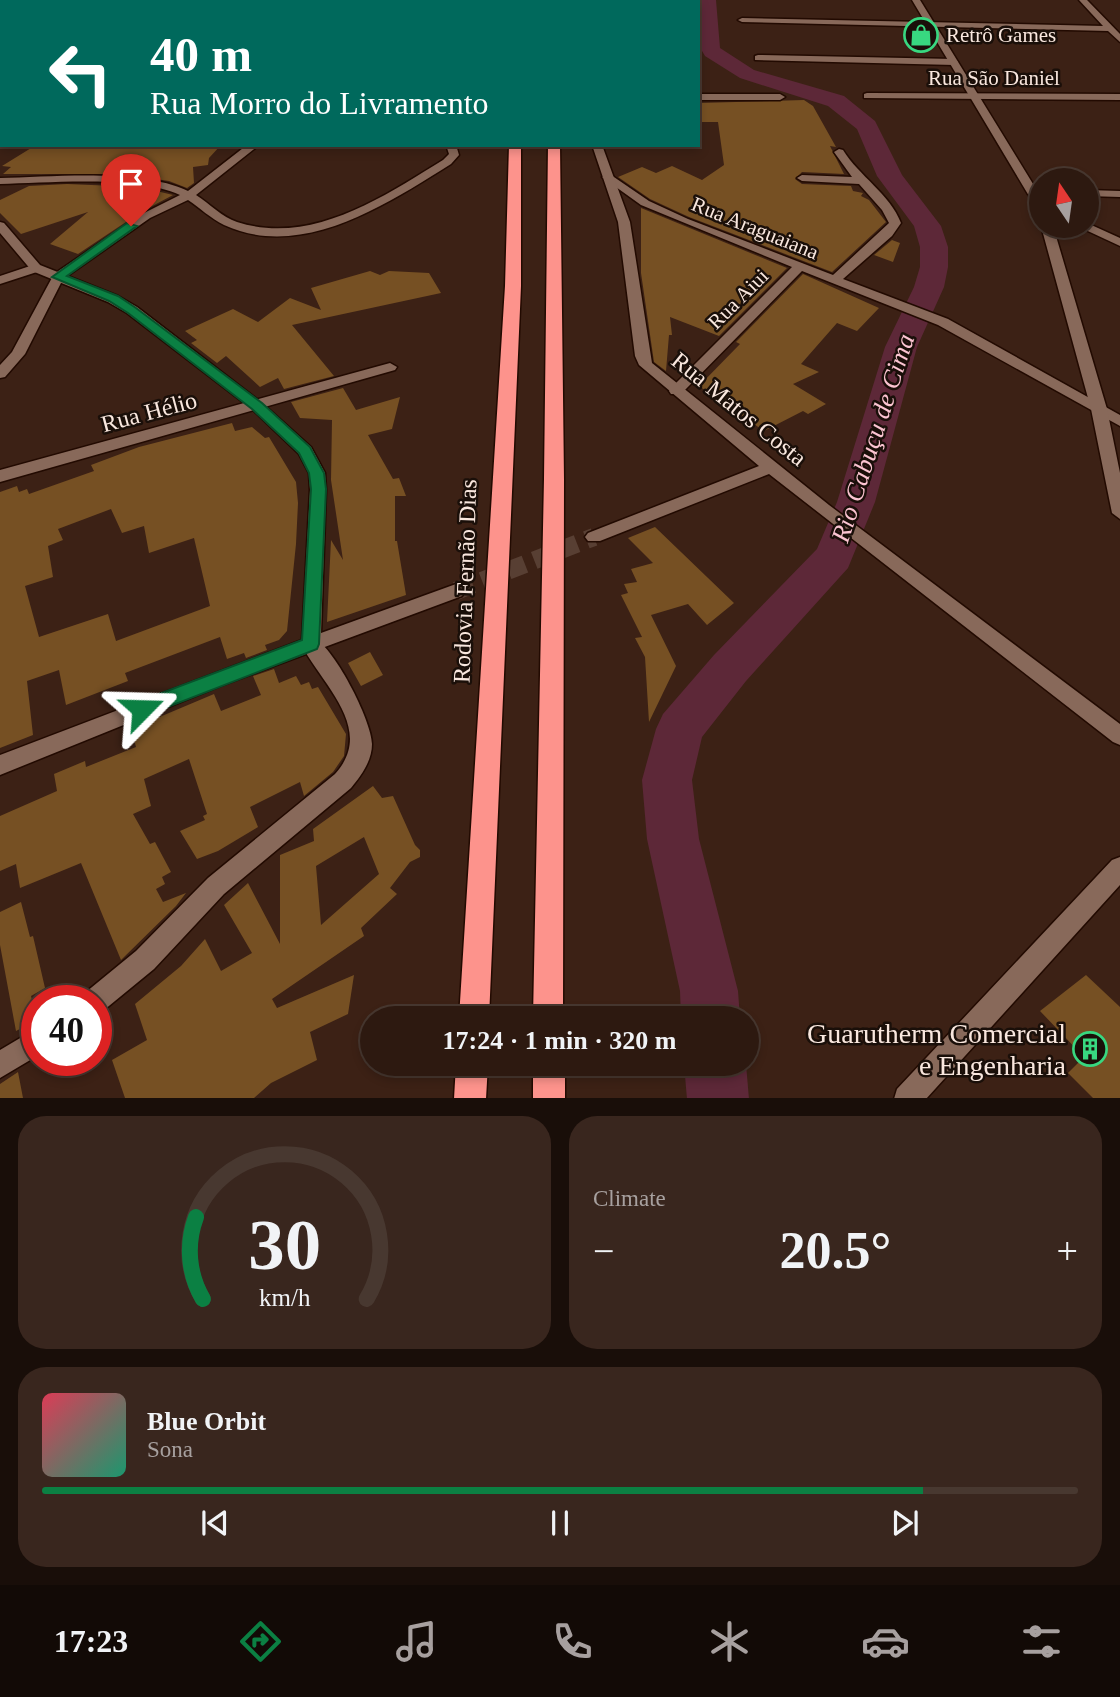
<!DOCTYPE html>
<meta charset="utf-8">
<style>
:root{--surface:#2d1910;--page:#39261e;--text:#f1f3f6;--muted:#a7a09f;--line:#483830;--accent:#0b8043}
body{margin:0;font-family:"Times New Roman",serif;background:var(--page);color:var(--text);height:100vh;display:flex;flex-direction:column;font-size:26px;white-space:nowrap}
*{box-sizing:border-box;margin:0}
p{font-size:23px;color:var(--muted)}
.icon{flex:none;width:38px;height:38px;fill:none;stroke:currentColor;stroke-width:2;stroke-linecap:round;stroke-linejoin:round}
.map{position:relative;height:1098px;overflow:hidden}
.side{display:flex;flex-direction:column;gap:18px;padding:18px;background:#190e09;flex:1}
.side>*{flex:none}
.guide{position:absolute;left:0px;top:0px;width:700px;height:147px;box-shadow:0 4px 10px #0003,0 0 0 2px var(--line);background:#00695c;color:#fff;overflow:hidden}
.needle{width:46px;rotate:347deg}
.fabs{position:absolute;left:1029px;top:168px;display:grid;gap:14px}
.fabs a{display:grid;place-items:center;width:70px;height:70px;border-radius:50%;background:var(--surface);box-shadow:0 4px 10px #0003,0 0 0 2px var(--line);font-size:35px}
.speed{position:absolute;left:21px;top:985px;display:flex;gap:14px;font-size:35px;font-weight:700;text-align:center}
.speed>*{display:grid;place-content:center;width:91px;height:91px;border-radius:50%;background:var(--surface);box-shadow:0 4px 10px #0003,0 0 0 2px var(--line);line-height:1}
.speed .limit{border:10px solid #d22;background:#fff;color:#111}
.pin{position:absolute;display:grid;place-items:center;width:60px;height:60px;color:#fff;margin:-72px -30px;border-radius:50% 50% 50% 0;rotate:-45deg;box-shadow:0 0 7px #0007}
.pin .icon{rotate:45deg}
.me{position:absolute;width:77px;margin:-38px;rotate:68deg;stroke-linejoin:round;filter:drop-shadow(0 0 5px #0008)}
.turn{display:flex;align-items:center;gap:24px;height:147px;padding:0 35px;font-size:32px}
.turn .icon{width:91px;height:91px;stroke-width:2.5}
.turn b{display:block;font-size:49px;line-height:60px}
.big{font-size:52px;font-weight:600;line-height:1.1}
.side .card{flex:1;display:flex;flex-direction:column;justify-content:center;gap:10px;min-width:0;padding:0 24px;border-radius:28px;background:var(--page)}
.side .dial{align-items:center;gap:0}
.dial svg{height:182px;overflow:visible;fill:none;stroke:var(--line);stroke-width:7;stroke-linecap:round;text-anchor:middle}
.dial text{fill:var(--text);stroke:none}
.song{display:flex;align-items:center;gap:21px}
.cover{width:84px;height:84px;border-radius:10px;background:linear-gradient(135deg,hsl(350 70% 55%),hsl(160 70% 35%))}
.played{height:7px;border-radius:4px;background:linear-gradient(90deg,var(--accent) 85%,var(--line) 85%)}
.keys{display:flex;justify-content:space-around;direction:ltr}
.heat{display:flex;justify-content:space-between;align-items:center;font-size:38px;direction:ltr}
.side .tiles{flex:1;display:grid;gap:18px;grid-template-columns:1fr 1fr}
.card:last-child{grid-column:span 2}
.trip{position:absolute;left:360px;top:1006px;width:399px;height:70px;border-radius:35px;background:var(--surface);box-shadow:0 4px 10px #0003,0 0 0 2px var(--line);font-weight:600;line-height:70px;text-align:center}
.menu{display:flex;height:112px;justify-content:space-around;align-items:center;background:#120a06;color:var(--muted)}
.menu .icon{width:49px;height:49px}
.menu .selected{color:var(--accent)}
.menu b{font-size:32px;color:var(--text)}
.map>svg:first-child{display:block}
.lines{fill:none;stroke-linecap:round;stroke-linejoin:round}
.river{fill:#5d2838;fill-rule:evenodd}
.building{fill:#765023;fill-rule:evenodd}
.secondary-tunnel{stroke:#583f33;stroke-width:18;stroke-dasharray:18 10;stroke-linecap:butt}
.street-casing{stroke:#220a01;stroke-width:3}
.secondary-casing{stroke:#220a01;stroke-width:3}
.highway-casing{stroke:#220a01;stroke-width:3}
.street{fill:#88695a;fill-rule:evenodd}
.secondary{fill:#88695a;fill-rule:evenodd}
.highway{fill:#fd938c;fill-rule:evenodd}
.route{fill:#0b8043;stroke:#07532c;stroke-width:2}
.labels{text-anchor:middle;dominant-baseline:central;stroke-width:5;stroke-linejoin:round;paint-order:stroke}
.far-poi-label{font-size:21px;fill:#f9e7de;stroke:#1a0f09;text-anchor:start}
.far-street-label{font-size:21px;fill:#f9e7de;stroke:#1a0f09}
.street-label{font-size:24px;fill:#f9e7de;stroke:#1a0f09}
.water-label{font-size:26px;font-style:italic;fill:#fbc4d1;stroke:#1a0f09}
.near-poi-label{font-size:28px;fill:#f9e7de;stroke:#1a0f09;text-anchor:end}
</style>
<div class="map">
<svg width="1120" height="1099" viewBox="0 0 1120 1099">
<rect width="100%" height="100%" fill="#3c2115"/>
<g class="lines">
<path class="river" d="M698,0H716L720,48L754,70L844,96L875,121L902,175L941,226L948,247V267L944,287L917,347L875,502L848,568L746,681L702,737L692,780L699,839L738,991L740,1018H681L680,991L647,839L642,780L656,729L663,714L714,655L817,549L837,502L885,347L914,287L920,267V247L914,226L877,176L857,129L828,106L740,78L705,56L698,44Z
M684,1064H746L749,1099H687Z"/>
</g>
<path class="building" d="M804,100L813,106L836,147L830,146L844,174L802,172L795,179L802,184L851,186L853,191L863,193L861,196L869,200L886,222L832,272L689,217L650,199L618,177L642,167L656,173L672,166L702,180L724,165L718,122H698V103Z
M36,145L154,147L221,145L209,158L208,165L193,167L194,183L187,188L169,181L122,174H3L11,167L2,166Z
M67,184L140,187L173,195L141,212L78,254L50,244L88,212L21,234L0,213V200L29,186Z
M641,208L787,268L719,336L670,317L672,335H669L666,371L654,362L641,273Z
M892,240L900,243L893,262L874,255Z
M370,271L380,275L389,271L429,273L441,293L292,325L334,376L284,389L278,378L260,387L226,356L217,363L191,343L197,340L185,331L233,309L258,322L290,298L321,310L311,288Z
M803,274L879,308L857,331L837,323L801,364L819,372L793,384L826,404L808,414L803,411L764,431L699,386L740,344L736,342Z
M343,388L356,410L400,397L392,429L368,435L393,479L399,478L406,496H395V541H397L406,595L327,622L331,540L343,560L331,480L332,420L300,418L291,402Z
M232,423L235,431L252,427L265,438L269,437L296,482L298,503L296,544L287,631L279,640L265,645L267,650L246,658L244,653L227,659L220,637L125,673L128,681L66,705L59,670L27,681L33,735L0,748V492L17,486L19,492L27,489L29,494L94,471L91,465L139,447ZM111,509L122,533L144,526L149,553L194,538L210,606L116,641L108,614L39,637L25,586L53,577L48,546L63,540L58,529Z
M655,527L734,603L707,625L688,604L651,615L676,666L649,722L645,657L635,638L642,637L621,595L628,593L624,584L637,582L631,569L653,563L628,538Z
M370,652L383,675L361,686L348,663Z
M274,669L279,683L296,676L301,685L309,682L312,689L318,687L346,734L344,756L333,772L304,796L300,782L250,807L258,827L218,851L197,859L180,831L205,820L203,816L207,814L189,759L144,779L151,806L133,814L150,844L155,842L171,872L162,877L165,884L156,889L163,902L186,893L176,906L121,960L81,863L20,888L16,864L0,871V816L57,791L54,774L85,761L86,767L136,747L131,729L214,694L221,711L261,695L253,676Z
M373,786L382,798L393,796L415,845L420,850V857L410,862L390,888L397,894L361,928L364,936L272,999L277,1008L354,975L348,1014L310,1032L317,1060L271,1083L254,1098H125L112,1060L147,1040L135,1004L181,966L205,939L221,971L252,953L224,905L248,883L280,944V855L314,841L313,829ZM364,837L379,874L321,925L316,866Z
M21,902L30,937L33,936L45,988L31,996L37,1020L16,1031L0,945V912Z
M1086,975L1120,1007V1098H1093L1068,1073L1084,1057L1040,1011Z
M18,1072L23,1098H0V1084Z"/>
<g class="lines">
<path class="secondary-tunnel" d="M456,591L594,537"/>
<g class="street-casing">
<path id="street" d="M1079,0H1087L1120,34V42L1108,31L742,22L738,20L742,18L1103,26Z
M0,46H2V52H0Z
M758,55L954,59L958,62L954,65L755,60V56Z
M867,93L1120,94V100L864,98V94Z
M698,94H780L785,97L780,100H698Z
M247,145H259L196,195C210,204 222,217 237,222C311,246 383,197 443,160L449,154L446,145H456L459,155L451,164C387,204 302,261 224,225C210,218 200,208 188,200L150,218L63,279L25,354L5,377L0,378V365L12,352L54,274L142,214L180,195C136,175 49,183 0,184V178C52,177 141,168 188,191Z
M839,149L843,150C859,176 890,194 901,223L892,236L843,279L948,319L1120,415V426L938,325L802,271L681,394H671L669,391L671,388L792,267L641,205L602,177L611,175L649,201L688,219L833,275L889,223L882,210L859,184L802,181L797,178L802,175L852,177L834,152Z
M1087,190L1120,191V197L1087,196Z
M36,264L40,265V271L0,284V276Z
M390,363L397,367L395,370L0,482V470Z
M311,636C333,644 372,721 372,744C372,761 361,776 351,788L224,894L154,969L104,1010L96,1013V1001H82L86,992L136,951L208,878L335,774C376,729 322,685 301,644L304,638Z
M1120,857V885L926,1099H894L897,1089L1112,860Z
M37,1028V1056L0,1078V1050Z"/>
</g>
<g class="secondary-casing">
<path id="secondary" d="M580,0H588V2H580Z
M912,0H920L1041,197V209L1035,206Z
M0,2H2V6H0Z
M2,94V100L0,101V95Z
M592,145H602L630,222L652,363L829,505L1120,724V745L1113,742L769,474L600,541H588L585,537L588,533L759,466L639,365L635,356L618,222Z
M0,222L4,223L40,265L118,296L137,307L262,403L311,447L325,473L326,490L321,633L456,584L462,586L465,591L462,596L220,686L0,775V755L302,640L310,490L309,473L299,454L252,409L127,313L108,302L32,271L0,233Z
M1087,223L1120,238V246L1077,226H1087Z
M1041,226H1053L1107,409L1120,473V519L1112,513L1091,409Z"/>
</g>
<g class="highway-casing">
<path id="highway" d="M514,0H524V2H514Z
M544,0H554V2H544Z
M509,145H521V286L489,1018H459L505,286Z
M548,145H560L564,479L563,1018H533L544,479Z
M456,1064H488L486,1099H454Z
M533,1064H565V1099H533Z"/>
</g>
<use href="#street" class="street"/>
<use href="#secondary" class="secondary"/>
<use href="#highway" class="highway"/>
</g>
<path class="route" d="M127,223L137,226L67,276L118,296L136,308L262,403L310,447L324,473L326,489L319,644L317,649L142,717L135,714L133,709L135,703L302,640L311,489L309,473L299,453L252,409L128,313L109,301L52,277Z"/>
<defs>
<g id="shop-ring" transform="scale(1.75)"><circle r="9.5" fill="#1a0f09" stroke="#38d880" stroke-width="1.5"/><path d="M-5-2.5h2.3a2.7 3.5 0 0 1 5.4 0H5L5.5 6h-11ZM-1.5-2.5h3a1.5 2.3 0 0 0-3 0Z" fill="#38d880"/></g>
<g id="building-ring" transform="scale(1.75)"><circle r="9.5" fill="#1a0f09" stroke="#38d880" stroke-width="1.5"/><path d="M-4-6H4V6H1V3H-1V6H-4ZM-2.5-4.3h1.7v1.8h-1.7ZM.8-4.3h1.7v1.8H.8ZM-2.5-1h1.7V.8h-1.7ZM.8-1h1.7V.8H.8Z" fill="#38d880"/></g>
</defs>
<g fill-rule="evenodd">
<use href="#shop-ring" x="921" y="35"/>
<use href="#building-ring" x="1090" y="1049"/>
</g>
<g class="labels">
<g class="far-poi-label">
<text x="946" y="35">Retrô Games</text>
</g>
<g class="far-street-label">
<text x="994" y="78">Rua São Daniel</text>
<text transform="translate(755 228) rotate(22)">Rua Araguaiana</text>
<text transform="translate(738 299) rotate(-45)">Rua Aiui</text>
</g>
<g class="street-label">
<text transform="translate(739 409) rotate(39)">Rua Matos Costa</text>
<text transform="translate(149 412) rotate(-15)">Rua Hélio</text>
<text transform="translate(465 581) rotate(-88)">Rodovia Fernão Dias</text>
</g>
<g class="water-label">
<text transform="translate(873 438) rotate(-72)">Rio Cabuçu de Cima</text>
</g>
<g class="near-poi-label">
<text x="1066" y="1033">Guarutherm Comercial<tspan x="1066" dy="32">e Engenharia</tspan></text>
</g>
</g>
</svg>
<div class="fabs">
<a><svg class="needle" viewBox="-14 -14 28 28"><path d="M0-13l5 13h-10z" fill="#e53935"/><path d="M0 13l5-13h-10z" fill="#a7a09f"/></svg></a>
</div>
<div class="speed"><div class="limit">40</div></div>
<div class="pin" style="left:131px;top:226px;background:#d93025"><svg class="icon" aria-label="arrive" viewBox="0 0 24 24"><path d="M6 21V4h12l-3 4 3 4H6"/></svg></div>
<svg class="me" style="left:142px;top:709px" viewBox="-20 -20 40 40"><path d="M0-17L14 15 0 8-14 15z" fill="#0b8043" stroke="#fff" stroke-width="4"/></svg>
<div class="trip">17:24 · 1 min · 320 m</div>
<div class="guide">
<div class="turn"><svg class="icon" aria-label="left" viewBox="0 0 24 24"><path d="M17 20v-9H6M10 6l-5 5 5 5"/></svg><div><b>40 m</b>Rua Morro do Livramento</div></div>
</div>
</div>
<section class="side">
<div class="tiles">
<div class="card dial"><svg viewBox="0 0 100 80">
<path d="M14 69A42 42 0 1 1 86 69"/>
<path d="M14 69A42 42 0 0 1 11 33" stroke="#0b8043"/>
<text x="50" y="56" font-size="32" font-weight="700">30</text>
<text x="50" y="72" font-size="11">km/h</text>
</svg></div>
<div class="card"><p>Climate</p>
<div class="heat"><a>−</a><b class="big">20.5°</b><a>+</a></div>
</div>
<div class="card">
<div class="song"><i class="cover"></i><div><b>Blue Orbit</b><p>Sona</p></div></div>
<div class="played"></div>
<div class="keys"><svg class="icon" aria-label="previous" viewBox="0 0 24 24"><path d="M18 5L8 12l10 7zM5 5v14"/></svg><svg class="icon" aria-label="pause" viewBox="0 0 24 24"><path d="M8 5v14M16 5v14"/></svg><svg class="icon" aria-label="next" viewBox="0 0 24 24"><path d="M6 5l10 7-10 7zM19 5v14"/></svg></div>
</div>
</div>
</section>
<nav class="menu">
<b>17:23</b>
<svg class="icon selected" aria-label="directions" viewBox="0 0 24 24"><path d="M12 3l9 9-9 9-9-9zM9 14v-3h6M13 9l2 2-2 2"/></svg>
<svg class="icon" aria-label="music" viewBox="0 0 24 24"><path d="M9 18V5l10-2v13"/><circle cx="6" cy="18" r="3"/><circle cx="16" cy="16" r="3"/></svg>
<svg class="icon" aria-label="phone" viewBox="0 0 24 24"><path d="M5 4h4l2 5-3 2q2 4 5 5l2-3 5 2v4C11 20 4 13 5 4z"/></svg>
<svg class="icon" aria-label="climate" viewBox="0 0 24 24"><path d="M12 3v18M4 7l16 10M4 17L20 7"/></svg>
<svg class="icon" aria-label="car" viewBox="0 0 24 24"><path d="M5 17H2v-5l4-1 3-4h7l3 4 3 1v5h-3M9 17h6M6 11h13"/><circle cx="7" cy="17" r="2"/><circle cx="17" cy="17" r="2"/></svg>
<svg class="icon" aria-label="filters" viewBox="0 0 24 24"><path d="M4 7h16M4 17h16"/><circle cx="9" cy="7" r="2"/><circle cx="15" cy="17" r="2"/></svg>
</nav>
